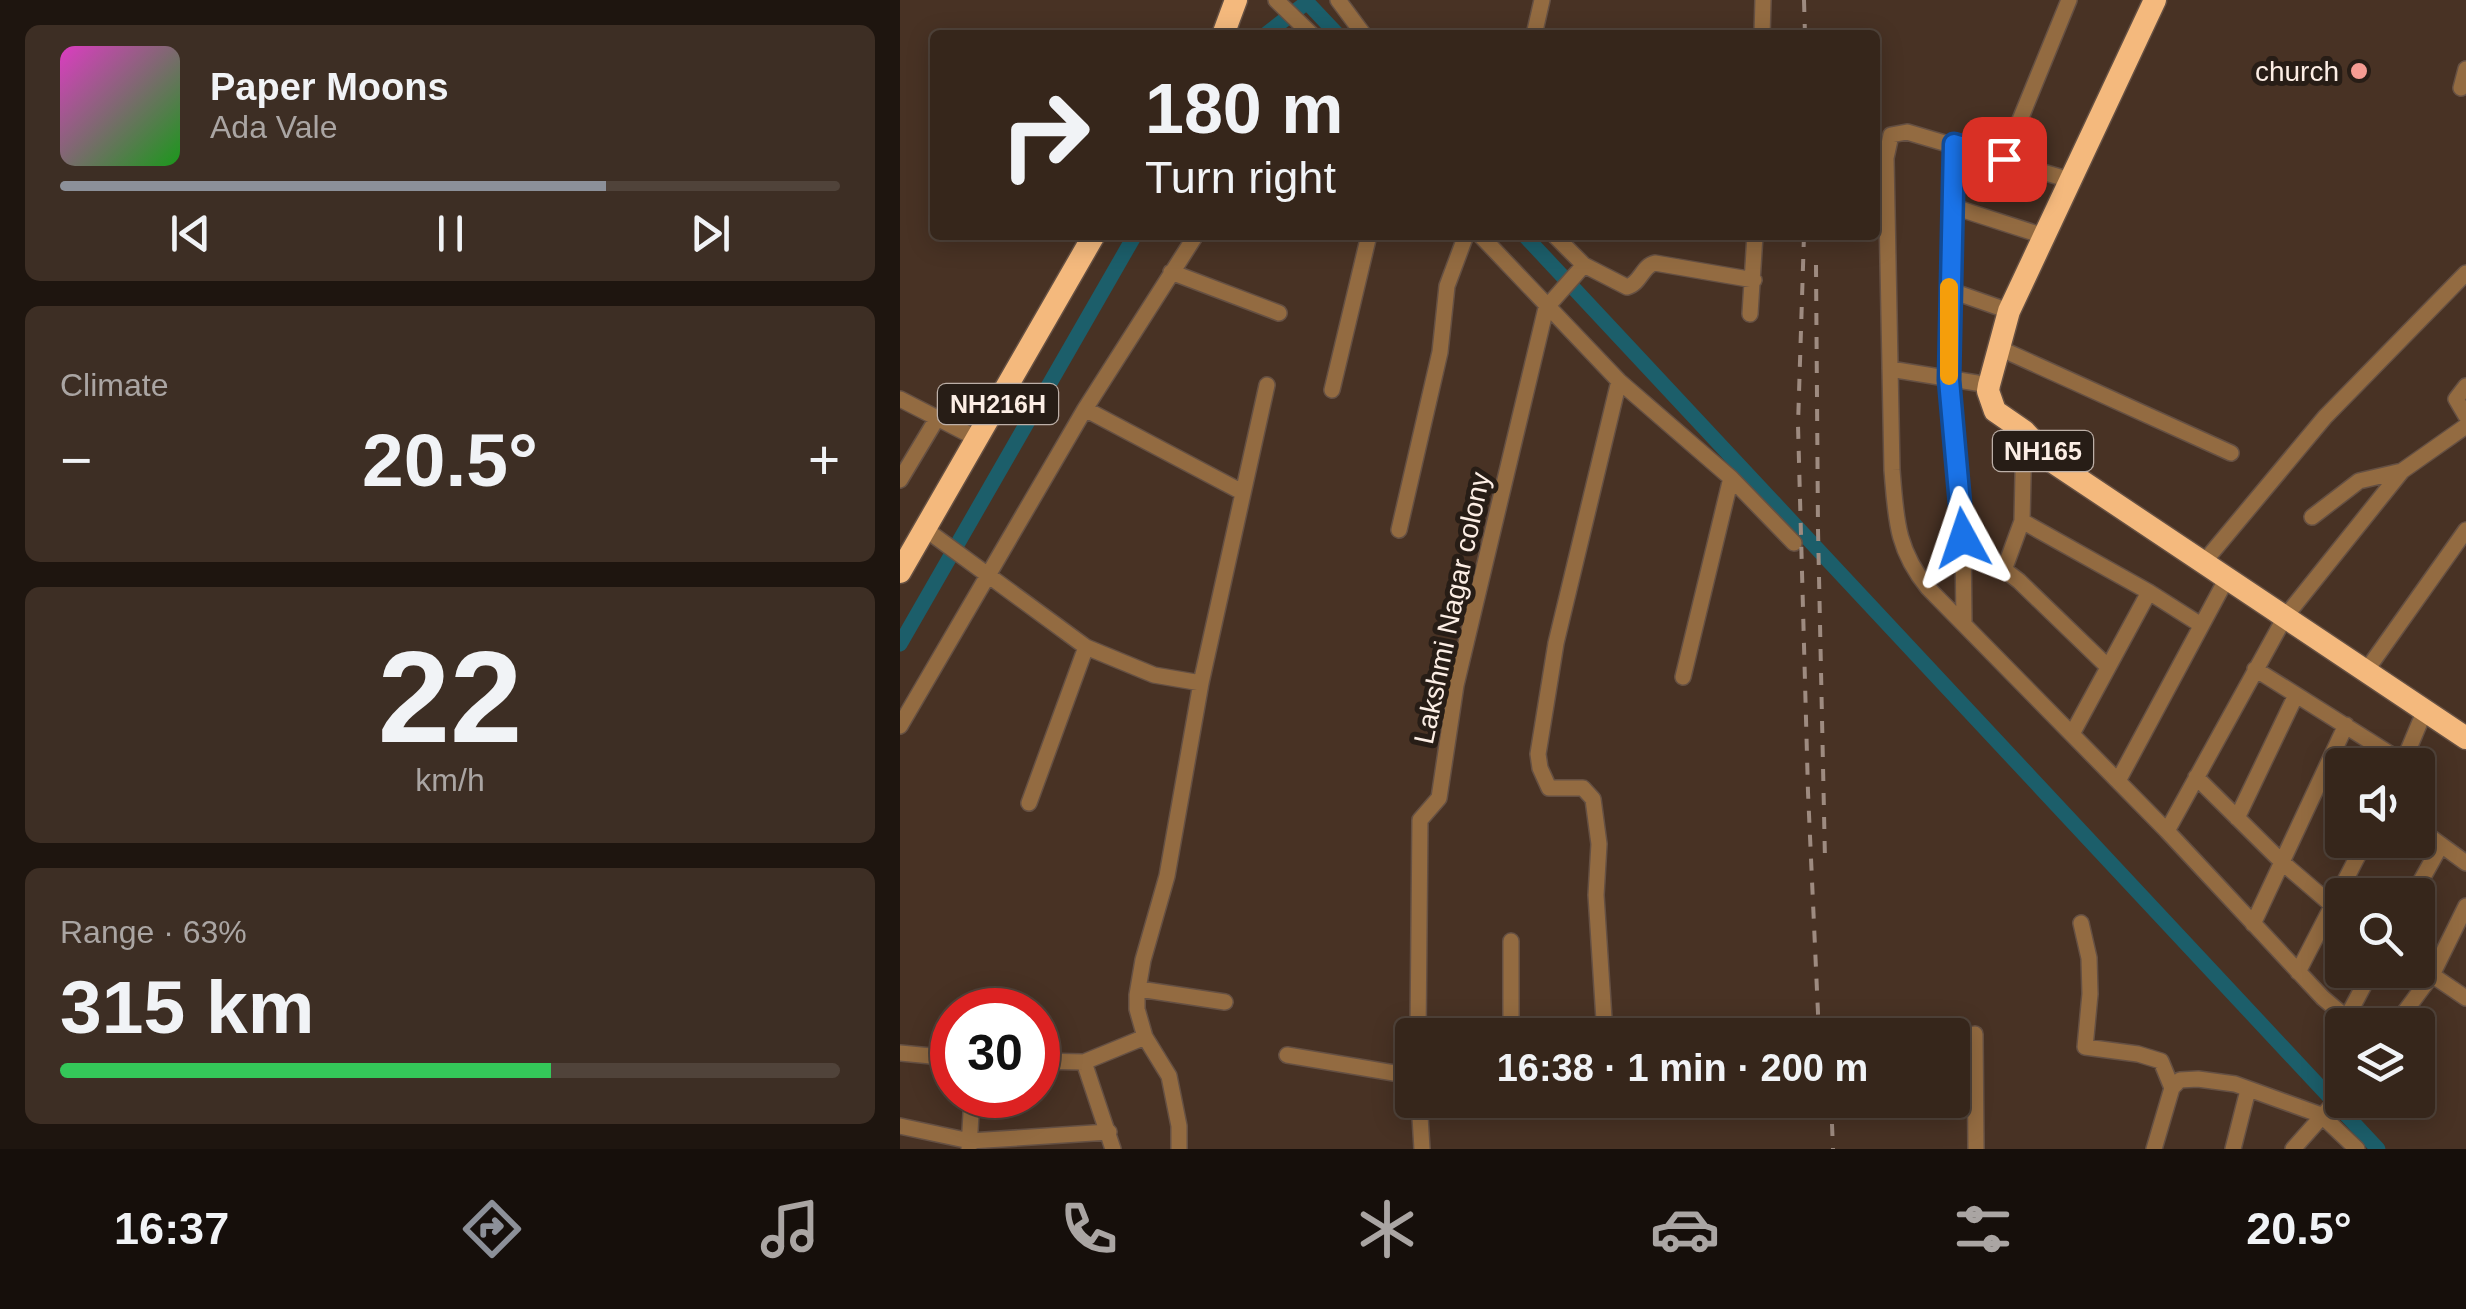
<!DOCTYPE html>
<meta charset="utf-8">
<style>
:root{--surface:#36261b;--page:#3d2e24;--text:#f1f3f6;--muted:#aaa5a3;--line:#50433a;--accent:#8c9099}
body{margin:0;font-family:Arial,sans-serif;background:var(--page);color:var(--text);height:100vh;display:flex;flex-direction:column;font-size:38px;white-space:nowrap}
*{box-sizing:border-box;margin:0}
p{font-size:32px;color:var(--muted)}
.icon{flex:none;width:55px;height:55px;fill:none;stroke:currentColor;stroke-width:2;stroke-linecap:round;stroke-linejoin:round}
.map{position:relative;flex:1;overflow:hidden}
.sheet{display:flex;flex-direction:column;gap:25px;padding:25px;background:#1e150f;width:900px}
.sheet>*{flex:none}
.top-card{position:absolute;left:30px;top:30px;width:950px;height:210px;border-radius:10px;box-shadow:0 5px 25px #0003,0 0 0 2px var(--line);background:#36261b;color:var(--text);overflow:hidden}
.buttons{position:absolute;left:1425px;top:748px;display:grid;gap:20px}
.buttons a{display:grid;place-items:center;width:110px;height:110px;border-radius:10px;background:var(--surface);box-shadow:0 5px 25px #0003,0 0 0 2px var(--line);font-size:50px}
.speed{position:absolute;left:30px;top:988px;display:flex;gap:20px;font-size:50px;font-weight:700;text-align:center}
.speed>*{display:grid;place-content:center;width:130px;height:130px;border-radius:50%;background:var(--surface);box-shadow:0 5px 25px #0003,0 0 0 2px var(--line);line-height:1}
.speed .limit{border:15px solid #d22;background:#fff;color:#111}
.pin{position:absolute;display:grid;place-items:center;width:85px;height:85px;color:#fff;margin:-42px;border-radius:20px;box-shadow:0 5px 15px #0006}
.me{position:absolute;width:110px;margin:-55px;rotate:355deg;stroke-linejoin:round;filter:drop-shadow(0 0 8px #0008)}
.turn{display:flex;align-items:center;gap:35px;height:210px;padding:0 50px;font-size:45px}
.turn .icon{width:130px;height:130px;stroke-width:2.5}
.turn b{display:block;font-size:70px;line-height:85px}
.big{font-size:75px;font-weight:800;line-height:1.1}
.sheet .widget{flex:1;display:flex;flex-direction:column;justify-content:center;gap:15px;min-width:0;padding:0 35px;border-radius:15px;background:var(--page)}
.sheet .dial{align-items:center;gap:0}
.dial b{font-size:130px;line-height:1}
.song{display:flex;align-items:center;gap:30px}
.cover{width:120px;height:120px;border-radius:15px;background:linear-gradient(135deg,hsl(310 70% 55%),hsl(120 70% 35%))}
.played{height:10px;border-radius:5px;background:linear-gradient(90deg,var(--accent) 70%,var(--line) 70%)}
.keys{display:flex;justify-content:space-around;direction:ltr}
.heat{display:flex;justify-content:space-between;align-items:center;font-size:55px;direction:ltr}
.charge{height:15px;border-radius:8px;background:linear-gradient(90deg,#34c759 63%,var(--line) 0)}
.trip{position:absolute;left:495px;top:1018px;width:575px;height:100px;border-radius:10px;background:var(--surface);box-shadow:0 5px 25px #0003,0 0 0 2px var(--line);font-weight:800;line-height:100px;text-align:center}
.menu{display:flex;height:160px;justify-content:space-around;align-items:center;background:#160f0b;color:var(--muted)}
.menu .icon{width:70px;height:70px}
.menu .current{color:var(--accent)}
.menu b{font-size:45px;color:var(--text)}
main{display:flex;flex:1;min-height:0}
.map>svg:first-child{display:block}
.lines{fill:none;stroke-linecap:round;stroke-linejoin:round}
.canal{stroke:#1c5e6a;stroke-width:15}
.minor-casing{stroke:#655043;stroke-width:18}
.highway-casing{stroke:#655043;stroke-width:25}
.minor{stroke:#936b41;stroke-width:15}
.highway{stroke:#f4b97d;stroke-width:22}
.rail{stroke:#9e8b80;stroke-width:4;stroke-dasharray:12 12;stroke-linecap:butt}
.route-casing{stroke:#114b97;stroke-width:25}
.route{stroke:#1a73e8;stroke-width:18}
.slow{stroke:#f59e0b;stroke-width:18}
.poi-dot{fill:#f59c93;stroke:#271d16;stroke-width:4}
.labels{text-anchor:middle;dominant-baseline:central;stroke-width:10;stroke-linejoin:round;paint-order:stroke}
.shield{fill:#271d16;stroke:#bcafa7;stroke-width:2.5}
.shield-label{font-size:25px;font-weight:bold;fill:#fceee5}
.poi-label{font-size:28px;fill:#fceee5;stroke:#271d16;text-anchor:end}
.street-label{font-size:28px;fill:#fceee5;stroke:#271d16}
</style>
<main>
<section class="sheet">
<div class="widget">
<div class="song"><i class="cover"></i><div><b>Paper Moons</b><p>Ada Vale</p></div></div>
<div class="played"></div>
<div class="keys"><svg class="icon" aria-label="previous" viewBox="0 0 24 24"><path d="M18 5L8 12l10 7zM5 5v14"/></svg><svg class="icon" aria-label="pause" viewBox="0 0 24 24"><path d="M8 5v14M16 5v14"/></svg><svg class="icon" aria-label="next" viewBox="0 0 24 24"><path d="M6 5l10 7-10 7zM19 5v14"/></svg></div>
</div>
<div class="widget"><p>Climate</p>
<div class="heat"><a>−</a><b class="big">20.5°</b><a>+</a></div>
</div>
<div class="widget dial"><b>22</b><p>km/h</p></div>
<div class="widget"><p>Range · 63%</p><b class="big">315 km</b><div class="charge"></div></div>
</section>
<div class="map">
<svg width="1566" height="1149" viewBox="0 0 1566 1149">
<rect width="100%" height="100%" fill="#483224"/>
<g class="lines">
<path class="canal" d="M405,0L438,35
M365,35L407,2
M624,235L1478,1149
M0,644L235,235"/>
<g class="minor-casing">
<path id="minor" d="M376,0L412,35
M438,0L464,35
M634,35L642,0
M862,35L863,0
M1561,88L1566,69
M1053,144L1049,380L1063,538L1064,624
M1104,159L1169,0
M1170,180L1007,132L991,135L986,158L992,470C996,518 996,549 1028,588L1267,831L1423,998L1455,1025
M1051,206L1144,236
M580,235L719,381L831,478L894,543
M654,235L684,265L727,287C741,283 742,266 755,263L854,280
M271,272L379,313
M1049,290L1109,311
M850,314L855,235
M1099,348L1331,453
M990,369L1089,385
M1566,386L1556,399L1566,416
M432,390L469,235
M0,399L78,439
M185,409L342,492
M0,480L36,420
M1412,517L1459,481L1502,471
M1122,521L1249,592L1301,625
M25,529L186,647L254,675L301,683
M499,530L540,352L547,286L566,235
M1063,538L1119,581L1207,666
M1304,562L1425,417L1566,273
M1104,570L1122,521L1124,431
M1355,669L1503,762
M1466,671L1566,530
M783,677L831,478
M0,726L185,409L296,235
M1172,734L1249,592
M1502,765L1525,710
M1296,777L1383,863L1433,906
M1218,781L1327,578
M129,803L186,647
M1337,818L1396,695
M1518,828L1566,863
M1267,831L1385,617L1502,471L1566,426
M1513,895L1541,845
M1181,923L1189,958L1190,994L1185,1047L1238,1054L1261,1061L1272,1088
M1353,924L1446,725
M1398,972L1466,840
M1532,975L1566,998
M239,989L325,1002
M1446,1019L1472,970
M1495,1025L1532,975L1566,906
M1075,1034L1076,1149
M518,1035L520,820L539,798L556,685L646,308L684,265
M611,1035V941
M705,1035L696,895L699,844L693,799L683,788H649L640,768L638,754L656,643L719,381
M0,1053L52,1058
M387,1055L512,1076
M138,1061L184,1062L245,1037
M184,1062L213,1149
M519,1100L522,1149
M0,1126L70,1141L209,1132
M69,1149L72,1095
M279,1149V1126L269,1076L245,1037L237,1009V995L243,960L267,876L301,683L367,385
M1254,1149L1272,1088L1280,1080L1298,1079L1335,1084L1421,1115L1457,1149
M1333,1149L1348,1090
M1393,1149L1442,1094"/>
</g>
<g class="highway-casing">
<path id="highway" d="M1255,0L1109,311L1089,385L1088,391L1095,411L1124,431L1153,462L1566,738
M323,35L336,0
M0,572L194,235"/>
</g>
<use href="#minor" class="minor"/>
<use href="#highway" class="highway"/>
<path class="rail" d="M904,0L905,35
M904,235L898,425L908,792L919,1035
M916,265L918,529L925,860
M931,1100L933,1149"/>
</g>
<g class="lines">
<g class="route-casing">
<path id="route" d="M1063,538L1049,380L1054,144L1104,159"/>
</g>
<use href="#route" class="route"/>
<path class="slow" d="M1049,376V287"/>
</g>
<circle class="poi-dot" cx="1459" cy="71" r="10"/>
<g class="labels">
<g class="shield">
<rect x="38" y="384" width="120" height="40" rx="8"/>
<rect x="1093" y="431" width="100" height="40" rx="8"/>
</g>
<g class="shield-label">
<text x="98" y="404">NH216H</text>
<text x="1143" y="451">NH165</text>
</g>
<g class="poi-label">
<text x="1439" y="71">church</text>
</g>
<g class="street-label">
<text transform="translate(552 608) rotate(-78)">Lakshmi Nagar colony</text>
</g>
</g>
</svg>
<div class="buttons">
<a><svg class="icon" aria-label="sound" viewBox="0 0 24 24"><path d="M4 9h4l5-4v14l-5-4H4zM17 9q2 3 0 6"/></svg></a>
<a><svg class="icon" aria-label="search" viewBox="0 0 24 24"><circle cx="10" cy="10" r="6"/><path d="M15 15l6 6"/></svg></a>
<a><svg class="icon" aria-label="layers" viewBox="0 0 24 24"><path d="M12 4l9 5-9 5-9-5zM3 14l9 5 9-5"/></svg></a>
</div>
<div class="speed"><div class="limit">30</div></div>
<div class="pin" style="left:1104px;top:159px;background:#d93025"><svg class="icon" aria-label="arrive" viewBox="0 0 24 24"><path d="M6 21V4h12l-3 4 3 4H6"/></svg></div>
<svg class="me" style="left:1063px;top:538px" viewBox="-20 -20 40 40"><path d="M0-17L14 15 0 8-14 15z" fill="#1a73e8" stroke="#fff" stroke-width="4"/></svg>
<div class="trip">16:38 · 1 min · 200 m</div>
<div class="top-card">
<div class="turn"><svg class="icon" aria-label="right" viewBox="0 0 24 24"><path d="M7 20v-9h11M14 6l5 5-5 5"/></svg><div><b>180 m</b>Turn right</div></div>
</div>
</div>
</main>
<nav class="menu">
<b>16:37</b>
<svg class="icon current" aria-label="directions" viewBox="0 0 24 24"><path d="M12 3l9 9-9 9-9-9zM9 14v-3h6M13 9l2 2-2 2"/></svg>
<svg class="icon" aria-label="music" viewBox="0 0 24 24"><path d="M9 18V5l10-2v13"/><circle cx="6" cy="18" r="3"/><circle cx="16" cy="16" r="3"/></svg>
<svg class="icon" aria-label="phone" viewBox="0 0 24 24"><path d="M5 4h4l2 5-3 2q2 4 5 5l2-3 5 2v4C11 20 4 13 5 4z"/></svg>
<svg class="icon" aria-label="climate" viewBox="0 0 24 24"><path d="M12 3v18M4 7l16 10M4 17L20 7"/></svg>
<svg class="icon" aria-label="car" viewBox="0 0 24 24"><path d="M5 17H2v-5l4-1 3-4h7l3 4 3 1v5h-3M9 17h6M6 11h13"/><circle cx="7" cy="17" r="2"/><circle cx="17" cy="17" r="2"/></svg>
<svg class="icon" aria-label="filters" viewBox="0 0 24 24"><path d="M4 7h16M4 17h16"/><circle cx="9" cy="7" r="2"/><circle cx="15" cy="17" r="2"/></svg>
<b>20.5°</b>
</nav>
